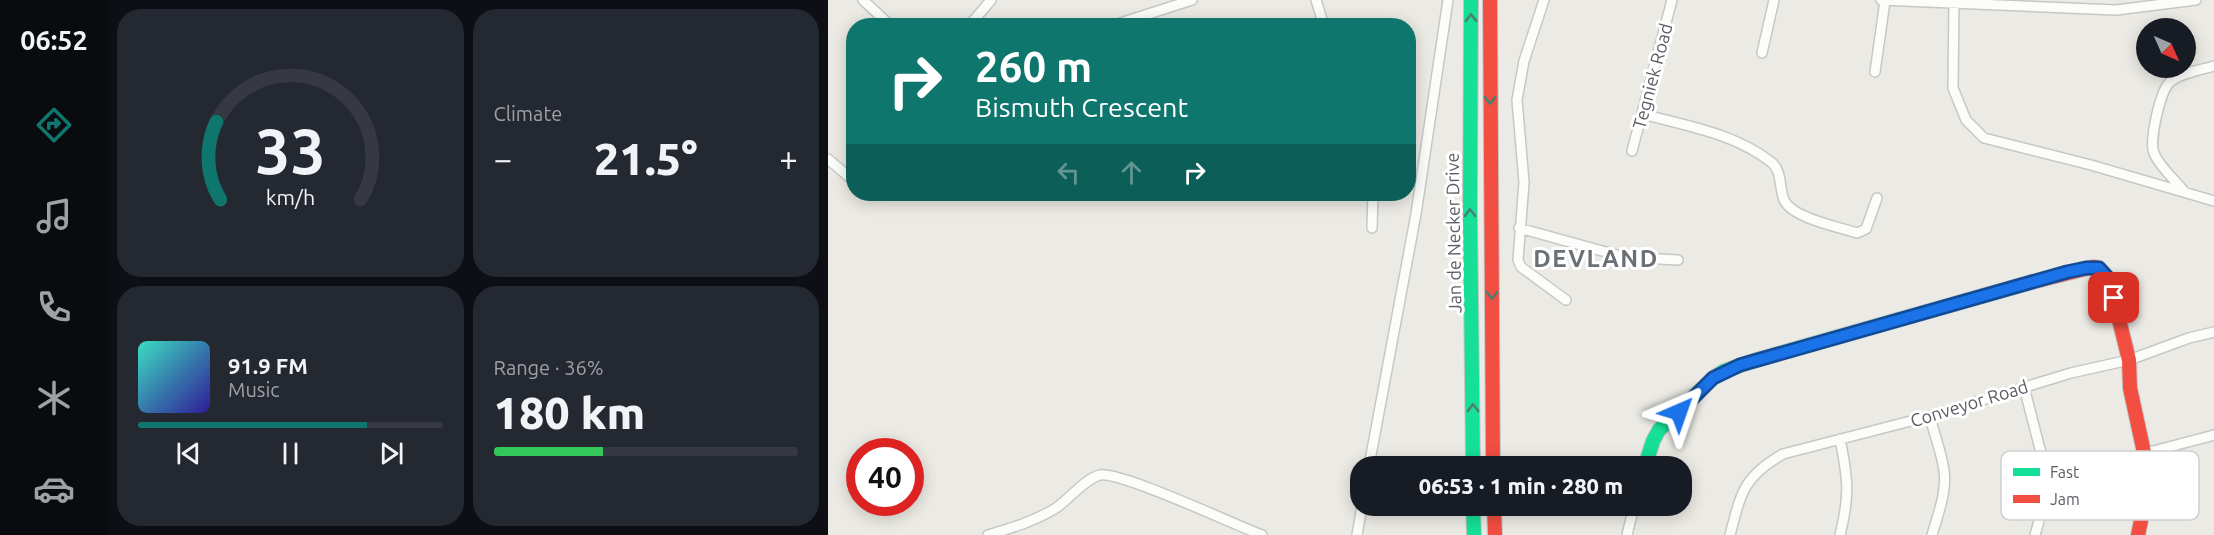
<!DOCTYPE html>
<meta charset="utf-8">
<style>
:root{--surface:#171b24;--page:#242831;--text:#f1f3f6;--muted:#9ea1a6;--line:#363941;--accent:#0f766e}
body{margin:0;font-family:Ubuntu,sans-serif;background:var(--page);color:var(--text);height:100vh;display:flex;flex-direction:column;font-size:22px;white-space:nowrap}
*{box-sizing:border-box;margin:0}
p{font-size:20px;color:var(--muted)}
.icon{flex:none;width:33px;height:33px;fill:none;stroke:currentColor;stroke-width:2;stroke-linecap:round;stroke-linejoin:round}
.map{position:relative;flex:1;overflow:hidden}
.side{display:flex;flex-direction:column;gap:9px;padding:9px;background:#0d0f14;width:720px}
.side>*{flex:none}
.hud{position:absolute;left:18px;top:18px;width:570px;height:183px;border-radius:24px;box-shadow:0 3px 15px #0003;background:#0f766e;color:#fff;overflow:hidden}
.needle{width:39px;rotate:135deg}
.fabs{position:absolute;left:1308px;top:18px;display:grid;gap:12px}
.fabs a{display:grid;place-items:center;width:60px;height:60px;border-radius:50%;background:var(--surface);box-shadow:0 3px 15px #0003;font-size:30px}
.speed{position:absolute;left:18px;top:438px;display:flex;gap:12px;font-size:30px;font-weight:700;text-align:center}
.speed>*{display:grid;place-content:center;width:78px;height:78px;border-radius:50%;background:var(--surface);box-shadow:0 3px 15px #0003;line-height:1}
.speed .limit{border:9px solid #d22;background:#fff;color:#111}
.pin{position:absolute;display:grid;place-items:center;width:51px;height:51px;color:#fff;margin:-26px;border-radius:12px;box-shadow:0 3px 9px #0006}
.me{position:absolute;width:66px;margin:-33px;rotate:43deg;stroke-linejoin:round;filter:drop-shadow(0 0 4px #0008)}
.turn{display:flex;align-items:center;gap:21px;height:126px;padding:0 30px;font-size:27px}
.turn .icon{width:78px;height:78px;stroke-width:2.5}
.turn b{display:block;font-size:42px;line-height:51px}
.lanes{display:flex;align-items:center;height:57px;padding:0 30px;background:#0003;justify-content:center;gap:30px;direction:ltr}
.lanes .off{opacity:.35}
.big{font-size:45px;font-weight:800;line-height:1.1}
.side .card{flex:1;display:flex;flex-direction:column;justify-content:center;gap:9px;min-width:0;padding:0 21px;border-radius:24px;background:var(--page)}
.side .dial{align-items:center;gap:0}
.dial svg{height:156px;overflow:visible;fill:none;stroke:var(--line);stroke-width:7;stroke-linecap:round;text-anchor:middle}
.dial text{fill:var(--text);stroke:none}
.song{display:flex;align-items:center;gap:18px}
.cover{width:72px;height:72px;border-radius:9px;background:linear-gradient(135deg,hsl(170 70% 55%),hsl(250 70% 35%))}
.played{height:6px;border-radius:3px;background:linear-gradient(90deg,var(--accent) 75%,var(--line) 75%)}
.keys{display:flex;justify-content:space-around;direction:ltr}
.heat{display:flex;justify-content:space-between;align-items:center;font-size:33px;direction:ltr}
.charge{height:9px;border-radius:4px;background:linear-gradient(90deg,#34c759 36%,var(--line) 0)}
.side .tiles{flex:1;display:grid;gap:9px;grid-template-columns:repeat(2,1fr)}
.trip{position:absolute;left:522px;top:456px;width:342px;height:60px;border-radius:24px;background:var(--surface);box-shadow:0 3px 15px #0003;font-weight:800;line-height:60px;text-align:center}
main{display:flex;flex:1;min-height:0}
.dock{display:flex;flex-direction:column;width:108px;justify-content:space-around;align-items:center;background:#090b0e;color:var(--muted)}
.dock .icon{width:42px;height:42px}
.dock .active{color:var(--accent)}
.dock b{font-size:27px;color:var(--text)}
.map>svg:first-child{display:block}
.lines{fill:none;stroke-linecap:round;stroke-linejoin:round}
.street-casing{stroke:#c7c7c5;stroke-width:12}
.fast-casing{stroke:#c7c8c6;stroke-width:16}
.jam-casing{stroke:#c7c8c6;stroke-width:16}
.street{stroke:#fcfcfb;stroke-width:9}
.fast{stroke:#16e098;stroke-width:14}
.jam{stroke:#f24e42;stroke-width:14}
.oneway{stroke:#497e70}
.route-casing{stroke:#114b97;stroke-width:15}
.route{stroke:#1a73e8;stroke-width:10}
.labels{text-anchor:middle;dominant-baseline:central;stroke-width:6;stroke-linejoin:round;paint-order:stroke}
.street-label{font-size:18px;fill:#5a5e63;stroke:#fff}
.district-label{font-size:24px;font-weight:bold;letter-spacing:1.5px;fill:#6b7075;stroke:#fff}
.key{fill:#fff;stroke:#cecfd0;stroke-width:1.5}
.key-label{font-size:16px;fill:#5a5e63}
</style>
<main>
<nav class="dock">
<b>06:52</b>
<svg class="icon active" aria-label="directions" viewBox="0 0 24 24"><path d="M12 3l9 9-9 9-9-9zM9 14v-3h6M13 9l2 2-2 2"/></svg>
<svg class="icon" aria-label="music" viewBox="0 0 24 24"><path d="M9 18V5l10-2v13"/><circle cx="6" cy="18" r="3"/><circle cx="16" cy="16" r="3"/></svg>
<svg class="icon" aria-label="phone" viewBox="0 0 24 24"><path d="M5 4h4l2 5-3 2q2 4 5 5l2-3 5 2v4C11 20 4 13 5 4z"/></svg>
<svg class="icon" aria-label="climate" viewBox="0 0 24 24"><path d="M12 3v18M4 7l16 10M4 17L20 7"/></svg>
<svg class="icon" aria-label="car" viewBox="0 0 24 24"><path d="M5 17H2v-5l4-1 3-4h7l3 4 3 1v5h-3M9 17h6M6 11h13"/><circle cx="7" cy="17" r="2"/><circle cx="17" cy="17" r="2"/></svg>
</nav>
<section class="side">
<div class="tiles">
<div class="card dial"><svg viewBox="0 0 100 80">
<path d="M14 69A42 42 0 1 1 86 69"/>
<path d="M14 69A42 42 0 0 1 12 29" stroke="#0f766e"/>
<text x="50" y="56" font-size="32" font-weight="700">33</text>
<text x="50" y="72" font-size="11">km/h</text>
</svg></div>
<div class="card"><p>Climate</p>
<div class="heat"><a>−</a><b class="big">21.5°</b><a>+</a></div>
</div>
<div class="card">
<div class="song"><i class="cover"></i><div><b>91.9 FM</b><p>Music</p></div></div>
<div class="played"></div>
<div class="keys"><svg class="icon" aria-label="previous" viewBox="0 0 24 24"><path d="M18 5L8 12l10 7zM5 5v14"/></svg><svg class="icon" aria-label="pause" viewBox="0 0 24 24"><path d="M8 5v14M16 5v14"/></svg><svg class="icon" aria-label="next" viewBox="0 0 24 24"><path d="M6 5l10 7-10 7zM19 5v14"/></svg></div>
</div>
<div class="card"><p>Range · 36%</p><b class="big">180 km</b><div class="charge"></div></div>
</div>
</section>
<div class="map">
<svg width="1386" height="535" viewBox="0 0 1386 535">
<rect width="100%" height="100%" fill="#ebeae4"/>
<g class="lines">
<g class="street-casing">
<path id="street" d="M35,0L63,26
M488,0L496,26
M716,0L696,61L689,100L696,182L690,260L693,267L738,300
M1053,0L1288,10L1368,0
M1126,0L1125,88L1138,120L1156,138L1263,165L1386,201
M141,26L163,0
M283,26L364,0
M934,53L946,0
M1047,72L1057,1
M815,114C858,126 906,133 943,162C954,170 951,187 956,200C964,218 1011,227 1029,233L1038,229L1049,198
M804,151L844,0
M0,159L26,181
M1355,190C1346,179 1331,166 1326,153C1321,141 1332,91 1342,82C1352,73 1373,70 1386,66
M544,228L545,194
M691,228L796,257L850,260
M1196,387L1220,480L1213,514L1207,535
M1102,416C1106,435 1114,453 1116,471C1119,492 1110,514 1104,535
M1012,439C1020,479 1022,495 1012,535
M1318,453L1386,435
M541,466L588,214L620,0
M160,535C184,528 207,521 228,508C240,500 258,478 272,475C292,471 407,525 434,535
M529,535L534,506
M799,535L806,506
M902,535C913,493 915,477 955,454L1102,416L1243,373L1301,360L1361,338L1386,332"/>
</g>
<g class="fast-casing">
<path id="fast" d="M643,0L642,210L645,466
M817,466L825,441L831,430L885,378L896,371L928,360L1204,282
M645,506L646,535"/>
</g>
<g class="jam-casing">
<path id="jam" d="M662,0L665,466
M1204,282L1265,267L1271,268L1281,279L1301,360L1302,388L1320,471L1321,483L1310,535
M666,506L667,535"/>
</g>
<use href="#street" class="street"/>
<use href="#fast" class="fast"/>
<use href="#jam" class="jam"/>
</g>
<defs><path id="oneway-chevron" d="M-2-3.5L2.5 0L-2 3.5" fill="none" stroke-width="1.6" stroke-linecap="round" stroke-linejoin="round" transform="scale(1.5)"/></defs>
<g class="oneway">
<use href="#oneway-chevron" transform="translate(643 18) rotate(-90)"/>
<use href="#oneway-chevron" transform="translate(662 100) rotate(89)"/>
<use href="#oneway-chevron" transform="translate(642 213) rotate(-91)"/>
<use href="#oneway-chevron" transform="translate(664 295) rotate(89)"/>
<use href="#oneway-chevron" transform="translate(645 408) rotate(-90)"/>
</g>
<g class="lines">
<g class="route-casing">
<path id="route" d="M851,412L885,378L912,365L1239,272L1258,268H1271L1281,279L1286,298"/>
</g>
<use href="#route" class="route"/>
</g>
<g class="labels">
<g class="street-label">
<text transform="translate(824 76) rotate(-75)">Tegniek Road</text>
<text transform="translate(625 233) rotate(-91)">Jan de Necker Drive</text>
<text transform="translate(1141 403) rotate(-17)">Conveyor Road</text>
</g>
<g class="district-label">
<text x="768" y="258">DEVLAND</text>
</g>
</g>
<rect x="1173" y="451" width="198" height="69" rx="9" class="key"/>
<rect x="1185" y="468" width="27" height="8" fill="#16e098"/>
<rect x="1185" y="495" width="27" height="8" fill="#f24e42"/>
<g class="key-label">
<text x="1222" y="478">Fast</text>
<text x="1222" y="505">Jam</text>
</g>
</svg>
<div class="fabs">
<a><svg class="needle" viewBox="-14 -14 28 28"><path d="M0-13l5 13h-10z" fill="#e53935"/><path d="M0 13l5-13h-10z" fill="#9ea1a6"/></svg></a>
</div>
<div class="speed"><div class="limit">40</div></div>
<div class="pin" style="left:1286px;top:298px;background:#d93025"><svg class="icon" aria-label="arrive" viewBox="0 0 24 24"><path d="M6 21V4h12l-3 4 3 4H6"/></svg></div>
<svg class="me" style="left:851px;top:412px" viewBox="-20 -20 40 40"><path d="M0-17L14 15 0 8-14 15z" fill="#1a73e8" stroke="#fff" stroke-width="4"/></svg>
<div class="trip">06:53 · 1 min · 280 m</div>
<div class="hud">
<div class="turn"><svg class="icon" aria-label="right" viewBox="0 0 24 24"><path d="M7 20v-9h11M14 6l5 5-5 5"/></svg><div><b>260 m</b>Bismuth Crescent</div></div>
<div class="lanes"><svg class="icon off" aria-label="left" viewBox="0 0 24 24"><path d="M17 20v-9H6M10 6l-5 5 5 5"/></svg><svg class="icon off" aria-label="ahead" viewBox="0 0 24 24"><path d="M12 20V5M6 11l6-6 6 6"/></svg><svg class="icon" aria-label="right" viewBox="0 0 24 24"><path d="M7 20v-9h11M14 6l5 5-5 5"/></svg></div>
</div>
</div>
</main>
